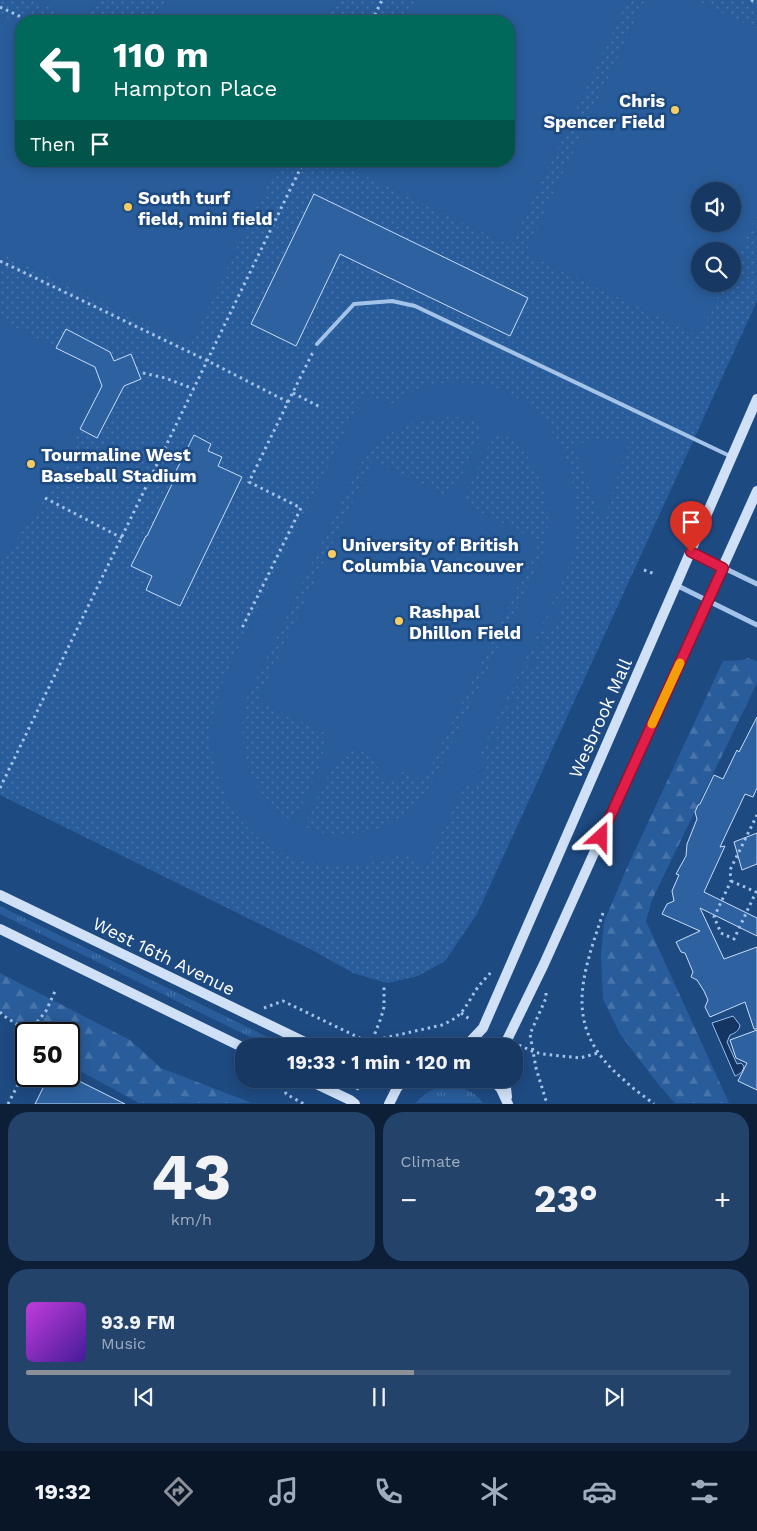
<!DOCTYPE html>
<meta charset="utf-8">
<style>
:root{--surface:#163862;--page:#23436b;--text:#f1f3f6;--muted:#9eacbe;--line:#355277;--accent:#8c9099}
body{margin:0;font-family:"Work Sans",sans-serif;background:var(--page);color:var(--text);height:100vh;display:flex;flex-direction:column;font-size:19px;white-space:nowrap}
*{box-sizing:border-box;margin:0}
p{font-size:16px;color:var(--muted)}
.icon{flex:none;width:28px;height:28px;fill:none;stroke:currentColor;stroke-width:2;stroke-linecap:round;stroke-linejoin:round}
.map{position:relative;height:1104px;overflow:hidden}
.sheet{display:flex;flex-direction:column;gap:8px;padding:8px;background:#0c1f36;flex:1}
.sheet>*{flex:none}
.banner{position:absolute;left:15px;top:15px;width:500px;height:152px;border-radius:20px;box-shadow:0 2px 12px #0003,0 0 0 1px var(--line);background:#00695c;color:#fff;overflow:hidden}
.tools{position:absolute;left:691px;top:182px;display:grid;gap:10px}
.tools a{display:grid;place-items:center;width:50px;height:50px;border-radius:50%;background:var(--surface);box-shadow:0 2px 12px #0003,0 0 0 1px var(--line);font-size:25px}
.speed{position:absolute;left:15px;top:1022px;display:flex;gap:10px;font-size:25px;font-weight:700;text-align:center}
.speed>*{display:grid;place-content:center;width:65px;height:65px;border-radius:50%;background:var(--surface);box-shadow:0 2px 12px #0003,0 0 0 1px var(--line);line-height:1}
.speed .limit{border:2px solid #111;border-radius:8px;background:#fff;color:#111}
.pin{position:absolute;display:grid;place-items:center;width:42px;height:42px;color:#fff;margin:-51px -21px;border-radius:50% 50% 50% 0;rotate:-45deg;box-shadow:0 0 5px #0007}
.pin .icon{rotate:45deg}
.me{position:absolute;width:55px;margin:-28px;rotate:24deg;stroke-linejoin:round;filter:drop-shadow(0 0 4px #0008)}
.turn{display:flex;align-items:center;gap:18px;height:105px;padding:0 15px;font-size:22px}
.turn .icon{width:65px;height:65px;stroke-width:2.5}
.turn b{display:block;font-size:35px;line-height:42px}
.then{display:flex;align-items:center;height:48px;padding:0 15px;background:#0003;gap:10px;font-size:19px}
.big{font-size:38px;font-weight:700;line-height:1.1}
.sheet .card{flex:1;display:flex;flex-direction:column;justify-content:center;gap:8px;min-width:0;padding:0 18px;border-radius:20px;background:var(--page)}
.sheet .dial{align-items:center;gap:0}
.dial b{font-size:65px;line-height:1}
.song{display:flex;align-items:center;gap:15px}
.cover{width:60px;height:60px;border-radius:8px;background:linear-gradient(135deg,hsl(290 70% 55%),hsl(260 70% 35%))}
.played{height:5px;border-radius:2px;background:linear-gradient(90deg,var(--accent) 55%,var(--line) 55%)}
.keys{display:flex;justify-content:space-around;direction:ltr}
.heat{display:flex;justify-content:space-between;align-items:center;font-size:28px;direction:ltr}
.sheet .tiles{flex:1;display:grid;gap:8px;grid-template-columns:1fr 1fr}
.card:last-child{grid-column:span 2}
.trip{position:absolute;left:235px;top:1038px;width:288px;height:50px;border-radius:20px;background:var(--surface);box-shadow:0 2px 12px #0003,0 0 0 1px var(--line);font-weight:700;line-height:50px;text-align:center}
.menu{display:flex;height:80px;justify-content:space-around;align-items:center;background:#091627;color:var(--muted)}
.menu .icon{width:35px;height:35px}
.menu .current{color:var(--accent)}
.menu b{font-size:22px;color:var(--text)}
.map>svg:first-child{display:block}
.grass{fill:url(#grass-tufts)}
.forest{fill:url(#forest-firs)}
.park{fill:url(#park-dots);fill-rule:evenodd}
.pitch{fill:#285c9a;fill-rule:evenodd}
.water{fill:#143561;stroke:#97beeb}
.building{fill:#2d619f;stroke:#c8ddf7}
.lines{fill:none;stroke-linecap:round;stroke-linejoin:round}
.path{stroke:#a4c3e9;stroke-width:3;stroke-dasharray:2.5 4;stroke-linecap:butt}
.lane{stroke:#a4c3e9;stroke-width:4}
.street{stroke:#a4c3e9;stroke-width:5}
.secondary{stroke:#cfe0f7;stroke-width:10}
.route-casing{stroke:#92132f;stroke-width:12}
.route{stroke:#e11d48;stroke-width:9}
.slow{stroke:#f59e0b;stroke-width:9}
.poi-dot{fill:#f8cc63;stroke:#1e4a82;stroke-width:2}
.labels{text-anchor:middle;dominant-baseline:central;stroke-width:5;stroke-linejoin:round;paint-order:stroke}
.poi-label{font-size:18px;font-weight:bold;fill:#fff;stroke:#1e4a82;text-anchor:start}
.street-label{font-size:18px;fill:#fff;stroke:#1e4a82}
</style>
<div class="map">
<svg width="757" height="1104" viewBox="0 0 757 1104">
<defs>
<pattern id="grass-tufts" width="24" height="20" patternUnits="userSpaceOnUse" patternTransform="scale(1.25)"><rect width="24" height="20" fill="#285c9a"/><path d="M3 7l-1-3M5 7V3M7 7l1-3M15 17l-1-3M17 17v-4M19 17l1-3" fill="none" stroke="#4874a9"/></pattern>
<pattern id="forest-firs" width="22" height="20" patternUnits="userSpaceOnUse" patternTransform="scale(1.25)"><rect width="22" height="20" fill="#285c9a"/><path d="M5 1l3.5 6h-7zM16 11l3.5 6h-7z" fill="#4874a9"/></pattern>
<pattern id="park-dots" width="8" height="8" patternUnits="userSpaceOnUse" patternTransform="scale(1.25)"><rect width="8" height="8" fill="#285c9a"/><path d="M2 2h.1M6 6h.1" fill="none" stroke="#4874a9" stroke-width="1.8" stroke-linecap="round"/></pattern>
</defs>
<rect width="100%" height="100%" fill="#1e4a82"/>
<path class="grass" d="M0,906L286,1046H268L0,914Z
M442,1086C459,1086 473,1089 483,1103H416C423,1094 431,1090 442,1086Z"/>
<path class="forest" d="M748,658L757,661V683L652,900L646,921L729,1103H675L658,1084L620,1034L603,999L601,955L604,922L625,872L723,661L742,660Z
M0,973L130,1040L161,1068L252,1103H139L69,1065V1034H27L0,1011Z"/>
<path class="park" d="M0,0H757V301L477,914L445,961L418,976L387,983L353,973L314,951L0,795ZM21,21H509V161H21ZM700,191H732V224H700ZM700,251H732V284H700Z"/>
<path class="pitch" d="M34,0H96L86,21H77Z
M167,0H337L327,21H157Z
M415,0H628L511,246L338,163V161H509V21H405Z
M645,0H696L757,29V214L733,266L732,251H700V284H724L699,336L525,253ZM700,191H732V224H700Z
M0,14L21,24V161H279L190,345L0,253Z
M0,320L95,367L102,386L45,498L0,564Z
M459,382C473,383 487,384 500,389C527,398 555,429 565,456C575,481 580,523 574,550C571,561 566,572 562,583L426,866L401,853C325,886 239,855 217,771C214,763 212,754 211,745C209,722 217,700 224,678L364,393L390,405C414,389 429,383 459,382ZM450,417L466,418L485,425L458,483L447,496L373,460L257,701L327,734L321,764L294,822C249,795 235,749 246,700L359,466C383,431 408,419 450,417ZM496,430C501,433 507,436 512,440C541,464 553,504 546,541C545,548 542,556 539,563L434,780C410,817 382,835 338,834C327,834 313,832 304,826L332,768L350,746L375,757L381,782H398L402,771L424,781L540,541L464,504L468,488Z
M598,439H612L629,443L608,507L607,516L601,517L598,515L597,507L573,445Z
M560,594L568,598L555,624L553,623L486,760L489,762L476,788L467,783L480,757L483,758L550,621L547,619Z"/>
<path class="water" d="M733,1016L740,1025C739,1031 735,1033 730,1035L727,1042L737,1064L741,1063L744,1066C743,1072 740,1074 735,1076L712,1023Z"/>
<path class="building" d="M314,194L528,298L510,336L340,254L296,346L251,324Z
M66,329L110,352L114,361L131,354L141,379L124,386L97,438L80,429L102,386L95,367L56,348Z
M194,435L211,444L208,451L222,457L218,466L242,477L180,606L146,590L152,576L131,566L146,536H147L173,482L171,481Z
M757,717V788L753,797L745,794L720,847L725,846L704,892L757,918V936L700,908L724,959L757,947V1029H754L745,1002L710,1017L705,1007L708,1000L704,991L697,980L691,977L693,972L685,953L681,952L676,942L700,931L662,914L667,904L674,901L672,891L679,875L676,874L686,856L687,844L697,819L695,812L698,805L700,804L714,775L723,779L737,750L739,752Z
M757,833V864L742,870L734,842Z
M757,1030V1090L738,1081L747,1063L736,1058L730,1040Z
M49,1076H69L125,1104H35Z"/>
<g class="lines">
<path class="path" d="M751,0L757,3
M0,7L30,21
M372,21L382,0
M0,261L208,361L288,402L249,482L301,508L242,628
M143,373L165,378L194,389
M293,393L322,408
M288,402L313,352
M45,498L122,538
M644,570L655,574
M0,788L304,161
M731,881L756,892L734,939L721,933L714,917L731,881L730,870L757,815
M603,913C581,979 562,1028 624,1080C633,1089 644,1096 654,1104
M546,993V998L530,1034L536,1068L547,1104
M264,1008L283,1001L366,1041H371L442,1025C465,1015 465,1006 478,987C482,982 487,977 491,972
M0,1012L4,1016L29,1032V1033
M461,1013L471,1020
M29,1032L46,1011L56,989
M519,1045L534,1052L543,1054L580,1058L598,1053
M370,1046L381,1018L384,1007V987
M283,1079L286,1094L304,1104
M357,1090L362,1079
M8,1104C15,1090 24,1075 26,1060"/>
<path class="lane" d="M317,344L354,304L392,301L415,306L732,457"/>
<path class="street" d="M691,552L757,584
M676,585L757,625"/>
<path class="secondary" d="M0,895L313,1046
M0,929L244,1048
M466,1046L483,1028L757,399
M506,1046L507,1040L544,964L757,491
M306,1079L350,1100L355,1104
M492,1079L501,1089L508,1104
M505,1079L507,1097
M389,1104L397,1088L405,1079"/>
</g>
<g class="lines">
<g class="route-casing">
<path id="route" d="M601,837L723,568L691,552"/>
</g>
<use href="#route" class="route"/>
<path class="slow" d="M652,724L680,663"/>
</g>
<g class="poi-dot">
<circle cx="675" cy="110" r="5"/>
<circle cx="128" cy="207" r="5"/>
<circle cx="31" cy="464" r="5"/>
<circle cx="332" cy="554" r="5"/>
<circle cx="399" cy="621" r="5"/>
</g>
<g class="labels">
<g class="poi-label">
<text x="665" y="100" text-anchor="end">Chris<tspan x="665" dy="21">Spencer Field</tspan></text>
<text x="138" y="197">South turf<tspan x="138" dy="21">field, mini field</tspan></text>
<text x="41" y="454">Tourmaline West<tspan x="41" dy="21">Baseball Stadium</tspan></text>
<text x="342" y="544">University of British<tspan x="342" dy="21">Columbia Vancouver</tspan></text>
<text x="409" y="611">Rashpal<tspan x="409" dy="21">Dhillon Field</tspan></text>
</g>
<g class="street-label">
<text transform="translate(600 718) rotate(-66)">Wesbrook Mall</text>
<text transform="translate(164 956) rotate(26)">West 16th Avenue</text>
</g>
</g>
</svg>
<div class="tools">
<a><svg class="icon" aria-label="sound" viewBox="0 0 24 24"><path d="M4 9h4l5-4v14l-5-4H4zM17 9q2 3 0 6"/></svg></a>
<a><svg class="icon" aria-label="search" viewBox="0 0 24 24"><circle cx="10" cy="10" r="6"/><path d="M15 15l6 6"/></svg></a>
</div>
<div class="speed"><div class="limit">50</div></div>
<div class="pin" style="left:691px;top:552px;background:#d93025"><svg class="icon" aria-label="arrive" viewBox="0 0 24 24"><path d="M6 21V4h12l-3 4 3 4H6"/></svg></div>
<svg class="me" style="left:601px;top:837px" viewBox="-20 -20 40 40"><path d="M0-17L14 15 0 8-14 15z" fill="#e11d48" stroke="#fff" stroke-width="4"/></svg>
<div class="trip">19:33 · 1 min · 120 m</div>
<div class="banner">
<div class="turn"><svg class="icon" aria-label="left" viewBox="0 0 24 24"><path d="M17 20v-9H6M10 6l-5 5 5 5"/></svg><div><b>110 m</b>Hampton Place</div></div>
<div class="then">Then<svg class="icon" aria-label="arrive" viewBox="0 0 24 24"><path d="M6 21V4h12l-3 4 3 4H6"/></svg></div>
</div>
</div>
<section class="sheet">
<div class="tiles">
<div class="card dial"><b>43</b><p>km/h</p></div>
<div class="card"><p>Climate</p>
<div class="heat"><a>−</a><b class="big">23°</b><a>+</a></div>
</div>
<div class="card">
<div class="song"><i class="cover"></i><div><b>93.9 FM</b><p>Music</p></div></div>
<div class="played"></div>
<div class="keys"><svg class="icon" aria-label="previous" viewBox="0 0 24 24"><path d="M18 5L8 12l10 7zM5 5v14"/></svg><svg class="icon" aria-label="pause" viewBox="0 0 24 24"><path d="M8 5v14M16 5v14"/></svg><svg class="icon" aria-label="next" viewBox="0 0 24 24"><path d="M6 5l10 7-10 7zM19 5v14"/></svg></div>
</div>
</div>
</section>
<nav class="menu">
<b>19:32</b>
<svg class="icon current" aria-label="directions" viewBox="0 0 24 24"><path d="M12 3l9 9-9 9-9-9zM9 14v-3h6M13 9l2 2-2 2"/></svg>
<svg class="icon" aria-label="music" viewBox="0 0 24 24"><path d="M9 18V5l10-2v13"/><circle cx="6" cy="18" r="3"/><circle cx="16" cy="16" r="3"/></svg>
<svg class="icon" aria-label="phone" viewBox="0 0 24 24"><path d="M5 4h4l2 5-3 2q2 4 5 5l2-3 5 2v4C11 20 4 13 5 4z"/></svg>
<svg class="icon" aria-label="climate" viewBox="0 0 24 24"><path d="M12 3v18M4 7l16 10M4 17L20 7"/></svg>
<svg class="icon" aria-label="car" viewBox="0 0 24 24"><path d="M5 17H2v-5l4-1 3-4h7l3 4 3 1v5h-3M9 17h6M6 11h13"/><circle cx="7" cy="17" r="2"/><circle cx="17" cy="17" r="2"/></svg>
<svg class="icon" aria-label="filters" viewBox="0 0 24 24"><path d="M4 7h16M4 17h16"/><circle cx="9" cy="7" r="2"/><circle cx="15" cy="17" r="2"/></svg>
</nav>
